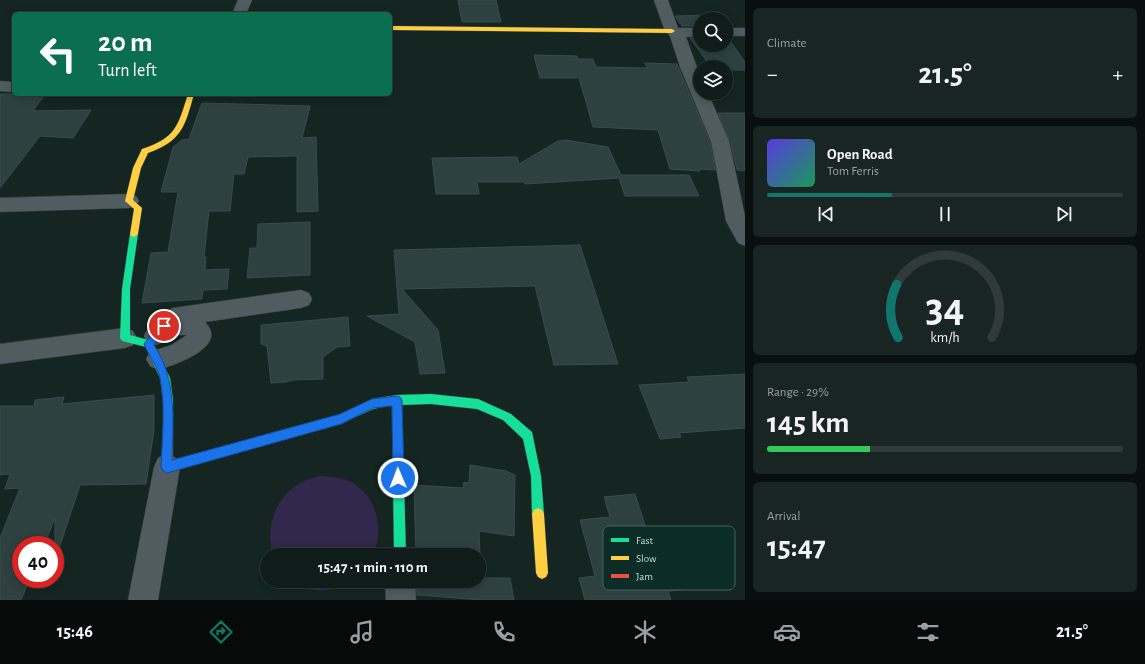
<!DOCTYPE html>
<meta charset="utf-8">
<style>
:root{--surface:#0f1c1a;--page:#182523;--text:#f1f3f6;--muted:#9ba1a2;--line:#2f3a39;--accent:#0f766e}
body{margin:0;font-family:"Alegreya Sans",sans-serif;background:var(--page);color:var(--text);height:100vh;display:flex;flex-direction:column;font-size:15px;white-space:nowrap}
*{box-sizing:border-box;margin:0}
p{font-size:13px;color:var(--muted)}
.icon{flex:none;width:22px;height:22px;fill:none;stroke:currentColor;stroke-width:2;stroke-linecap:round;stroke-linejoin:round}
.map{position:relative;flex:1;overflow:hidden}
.panel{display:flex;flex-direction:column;gap:8px;padding:8px;background:#080f0e;width:400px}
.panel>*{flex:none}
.guide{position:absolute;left:12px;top:12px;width:380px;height:84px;border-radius:6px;box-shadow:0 2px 10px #0003,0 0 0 1px var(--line);background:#0b6e4f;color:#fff;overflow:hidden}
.tools{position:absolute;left:693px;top:12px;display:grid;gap:8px}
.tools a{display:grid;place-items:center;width:40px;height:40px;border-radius:50%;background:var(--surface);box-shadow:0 2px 10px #0003,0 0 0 1px var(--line);font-size:20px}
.speed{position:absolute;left:12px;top:536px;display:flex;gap:8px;font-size:20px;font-weight:700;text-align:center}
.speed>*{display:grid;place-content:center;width:52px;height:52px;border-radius:50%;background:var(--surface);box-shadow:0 2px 10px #0003,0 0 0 1px var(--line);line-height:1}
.speed .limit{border:6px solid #d22;background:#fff;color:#111}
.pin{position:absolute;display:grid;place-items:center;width:34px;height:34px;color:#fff;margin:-17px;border:2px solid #fff;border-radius:50%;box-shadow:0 1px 4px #0007}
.me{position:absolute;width:44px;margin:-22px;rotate:359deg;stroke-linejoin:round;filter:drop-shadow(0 0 3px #0008)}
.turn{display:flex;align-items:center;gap:14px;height:84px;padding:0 20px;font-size:18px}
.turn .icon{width:52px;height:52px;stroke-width:2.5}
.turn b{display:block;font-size:28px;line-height:34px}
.big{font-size:30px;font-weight:700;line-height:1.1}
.panel .card{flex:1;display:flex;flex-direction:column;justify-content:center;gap:6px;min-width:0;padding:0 14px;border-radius:6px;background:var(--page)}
.panel .dial{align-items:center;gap:0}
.dial svg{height:104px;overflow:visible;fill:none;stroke:var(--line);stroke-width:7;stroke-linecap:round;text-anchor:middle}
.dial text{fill:var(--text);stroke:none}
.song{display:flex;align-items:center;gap:12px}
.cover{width:48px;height:48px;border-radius:6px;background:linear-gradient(135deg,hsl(250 70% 55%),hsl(150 70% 35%))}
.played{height:4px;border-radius:2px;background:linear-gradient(90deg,var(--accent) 35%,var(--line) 35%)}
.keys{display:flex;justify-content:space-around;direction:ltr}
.heat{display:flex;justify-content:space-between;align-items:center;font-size:22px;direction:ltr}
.charge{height:6px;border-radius:3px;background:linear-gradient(90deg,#34c759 29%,var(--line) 0)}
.trip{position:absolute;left:260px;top:548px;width:226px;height:40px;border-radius:20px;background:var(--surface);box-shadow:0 2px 10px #0003,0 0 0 1px var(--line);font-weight:700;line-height:40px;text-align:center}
.dock{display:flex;height:64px;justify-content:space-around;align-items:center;background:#060b0a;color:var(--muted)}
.dock .icon{width:28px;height:28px}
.dock .current{color:var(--accent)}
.dock b{font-size:18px;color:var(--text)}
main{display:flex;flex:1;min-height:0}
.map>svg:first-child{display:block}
.green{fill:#32274c}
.building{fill:#2e4040;stroke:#374d4b}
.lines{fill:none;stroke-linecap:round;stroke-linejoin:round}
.street-casing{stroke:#31413e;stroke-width:1}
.fast-casing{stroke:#31413e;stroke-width:1}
.slow-casing{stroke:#31413e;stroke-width:1}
.jam-casing{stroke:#31413e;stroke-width:1}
.street{fill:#505c60;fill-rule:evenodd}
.fast{fill:#16e098;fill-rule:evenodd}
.slow{fill:#ffcf43;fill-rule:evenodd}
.jam{fill:#f24e42;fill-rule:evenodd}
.route{fill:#1a73e8;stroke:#114b97}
.key{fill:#0c2d27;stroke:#42625c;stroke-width:1}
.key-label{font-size:11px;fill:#c0ddd6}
</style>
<main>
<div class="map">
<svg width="745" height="600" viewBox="0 0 745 600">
<rect width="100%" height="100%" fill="#142522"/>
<path class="green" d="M320,476C332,477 343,477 353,483C378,499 384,530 373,555H273C265,526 275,497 302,482C307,479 314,478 320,476Z
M292,581H353C331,593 313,595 292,581Z"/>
<path class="building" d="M458,0H496L501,22H462Z
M713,15L715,19H700V26H682L675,16Z
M690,38H700V45H726V38H728L745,62V70H726V67H711Z
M534,55L577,56L578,59H593L596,67L647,68L645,63L677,64L710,141L715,170L699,169L700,171L670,169L658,130L593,127L579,78H540Z
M0,94H45L33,111L91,110L73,138L40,136L0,188Z
M202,103L310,106L302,138L316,137L318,211L297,212V156L248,157L244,174H234L230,211H209L204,257H206L205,270L229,269L227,289L203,290L202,299L142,303L151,253L168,252L178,192H161L173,147L182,140L189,139Z
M718,113H745V171L737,170L730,141Z
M566,140L608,147L621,175H689L699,196H625L619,178L525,184L524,182H477L479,194H436L432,158L517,157L519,164L558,141Z
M310,222V275L247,278L250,248H257L258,224Z
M580,245L618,364L554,365L535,286L402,289L438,330L445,373L420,374L415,342L367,316L399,314L394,250Z
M348,317L350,346L337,347L323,357V379L293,380L286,382L271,383L267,346L261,344V325Z
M745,374V428L679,433L681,437L660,439L639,385L689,382L687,377Z
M154,395V430L146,484L80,485L59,549H55V518L44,545H21V579H30L21,600H0V538L20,488L5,489L10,474L0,475V406H34L35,400L64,397L62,404Z
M470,465L506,471L515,475L514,536L479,531L481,578H510L514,600H482L417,595L416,581H479V555H416L414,485L463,488L464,482L469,483Z
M635,494L647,531L693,528L716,587L668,591L671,600H585L579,578L595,576L580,520L610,517L604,497Z"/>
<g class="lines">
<g class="street-casing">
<path id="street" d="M238,0H252L246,14H232Z
M654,0H668L678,28H700V36L686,37L700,76V93H708L729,141L745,216V246L738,243L726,221L711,141L680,67L670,36L665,31Z
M726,28H745V36H726Z
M0,81L14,82V92L0,91Z
M129,194L136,196L139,201L136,206L129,208L0,212V198Z
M301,290L309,293L312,299L309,305L301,308L205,322C226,343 189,359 173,365C169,366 163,369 158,369C156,369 152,367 150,366L146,359L150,352L171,345L187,335C181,335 172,335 168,338C158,344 159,347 147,343L144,336C149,324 161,312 173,308Z
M125,328L133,331L137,338L133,345L125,348L0,364V344Z
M167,454L176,458L180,467L158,600H128L154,467L158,458Z
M385,581H415L416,600H386Z"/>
</g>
<g class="fast-casing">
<path id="fast" d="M134,231L138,234L130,289V335L152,341L170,378L173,400V431L172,435L168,436L164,435L163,431V400L160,378L146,347L122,341L120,338L122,289L130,234Z
M431,394L478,399L511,414L532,432L541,476L544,514L542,518L538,520L534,518L532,514L531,476L523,439L503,420L477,409L431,404L402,405L406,555H394L392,405L373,409L351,419L347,417L346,414L347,411L372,399L397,395Z"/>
</g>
<g class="slow-casing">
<path id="slow" d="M390,26L672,29L675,31L672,33L390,30Z
M188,94H194C185,126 182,141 148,153L141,168L133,200L142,208L138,234L134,237L131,236L130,234L134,209L125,201L133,168L142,149C176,138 178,126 188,94Z
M538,508L542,510L544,514L548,573L546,577L542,579L538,577L536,573L532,514L534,510Z"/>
</g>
<g class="jam-casing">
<path id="jam" d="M351,409L355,411L356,414L355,417L341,424L167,472L163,471L162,467L163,431L164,427L168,426L172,427L173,431V460L339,415Z"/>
</g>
<use href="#street" class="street"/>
<use href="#fast" class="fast"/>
<use href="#slow" class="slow"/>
<use href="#jam" class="jam"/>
</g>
<path class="route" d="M164,322L167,323L168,326L154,345C177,380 173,420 172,460L340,414L372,399L397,396L400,397L402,400L404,478L402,482L398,483L394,482L393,478L392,406L373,408L341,424L167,473L163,471L161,467C162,438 166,406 160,378C157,365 149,356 144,344L160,323Z"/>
<rect x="603" y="526" width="132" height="64" rx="6" class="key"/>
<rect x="611" y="538" width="18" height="4" fill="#16e098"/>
<rect x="611" y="556" width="18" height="4" fill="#ffcf43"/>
<rect x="611" y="574" width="18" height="4" fill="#f24e42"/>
<g class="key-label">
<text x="636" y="544">Fast</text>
<text x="636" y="562">Slow</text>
<text x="636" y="580">Jam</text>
</g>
</svg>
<div class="tools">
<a><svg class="icon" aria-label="search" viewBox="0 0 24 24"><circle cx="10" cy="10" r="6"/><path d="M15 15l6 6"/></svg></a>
<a><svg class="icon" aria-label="layers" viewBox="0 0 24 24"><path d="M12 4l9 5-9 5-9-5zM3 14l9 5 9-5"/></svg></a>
</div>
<div class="speed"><div class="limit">40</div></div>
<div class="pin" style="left:164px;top:326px;background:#d93025"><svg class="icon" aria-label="arrive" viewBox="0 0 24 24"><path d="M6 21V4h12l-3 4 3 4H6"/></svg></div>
<svg class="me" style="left:398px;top:478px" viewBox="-20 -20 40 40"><circle r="17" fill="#1a73e8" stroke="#fff" stroke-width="3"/><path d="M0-11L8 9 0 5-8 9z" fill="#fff"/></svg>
<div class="trip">15:47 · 1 min · 110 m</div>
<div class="guide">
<div class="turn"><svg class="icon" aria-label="left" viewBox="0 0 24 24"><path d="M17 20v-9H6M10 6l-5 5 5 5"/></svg><div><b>20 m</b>Turn left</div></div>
</div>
</div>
<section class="panel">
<div class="card"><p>Climate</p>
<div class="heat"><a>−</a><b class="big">21.5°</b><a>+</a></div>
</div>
<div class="card">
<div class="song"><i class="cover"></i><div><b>Open Road</b><p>Tom Ferris</p></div></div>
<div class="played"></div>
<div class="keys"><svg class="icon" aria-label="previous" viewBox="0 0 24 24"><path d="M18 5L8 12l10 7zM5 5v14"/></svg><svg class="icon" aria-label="pause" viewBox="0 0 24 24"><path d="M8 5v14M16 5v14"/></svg><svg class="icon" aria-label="next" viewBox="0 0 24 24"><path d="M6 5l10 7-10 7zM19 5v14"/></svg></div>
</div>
<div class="card dial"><svg viewBox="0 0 100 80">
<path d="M14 69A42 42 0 1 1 86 69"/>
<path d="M14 69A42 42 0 0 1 13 28" stroke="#0f766e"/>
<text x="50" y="56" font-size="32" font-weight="700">34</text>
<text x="50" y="72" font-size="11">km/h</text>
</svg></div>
<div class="card"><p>Range · 29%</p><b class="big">145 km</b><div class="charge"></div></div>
<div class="card"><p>Arrival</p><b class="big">15:47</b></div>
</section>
</main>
<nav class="dock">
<b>15:46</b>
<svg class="icon current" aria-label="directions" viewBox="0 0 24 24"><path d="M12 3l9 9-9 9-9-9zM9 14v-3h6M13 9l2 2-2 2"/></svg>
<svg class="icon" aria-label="music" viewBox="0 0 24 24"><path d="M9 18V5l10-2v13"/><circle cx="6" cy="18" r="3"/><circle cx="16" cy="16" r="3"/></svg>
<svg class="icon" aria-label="phone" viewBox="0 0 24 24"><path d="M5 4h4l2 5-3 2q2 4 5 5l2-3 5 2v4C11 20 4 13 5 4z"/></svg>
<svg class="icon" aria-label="climate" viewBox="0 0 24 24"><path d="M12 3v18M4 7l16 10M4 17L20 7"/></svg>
<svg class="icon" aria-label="car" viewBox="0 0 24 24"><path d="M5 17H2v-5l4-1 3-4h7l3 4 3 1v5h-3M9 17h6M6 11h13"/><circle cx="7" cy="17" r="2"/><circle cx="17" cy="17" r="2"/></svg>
<svg class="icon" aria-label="filters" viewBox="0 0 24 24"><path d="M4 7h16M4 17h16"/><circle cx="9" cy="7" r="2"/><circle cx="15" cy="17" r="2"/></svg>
<b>21.5°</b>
</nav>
